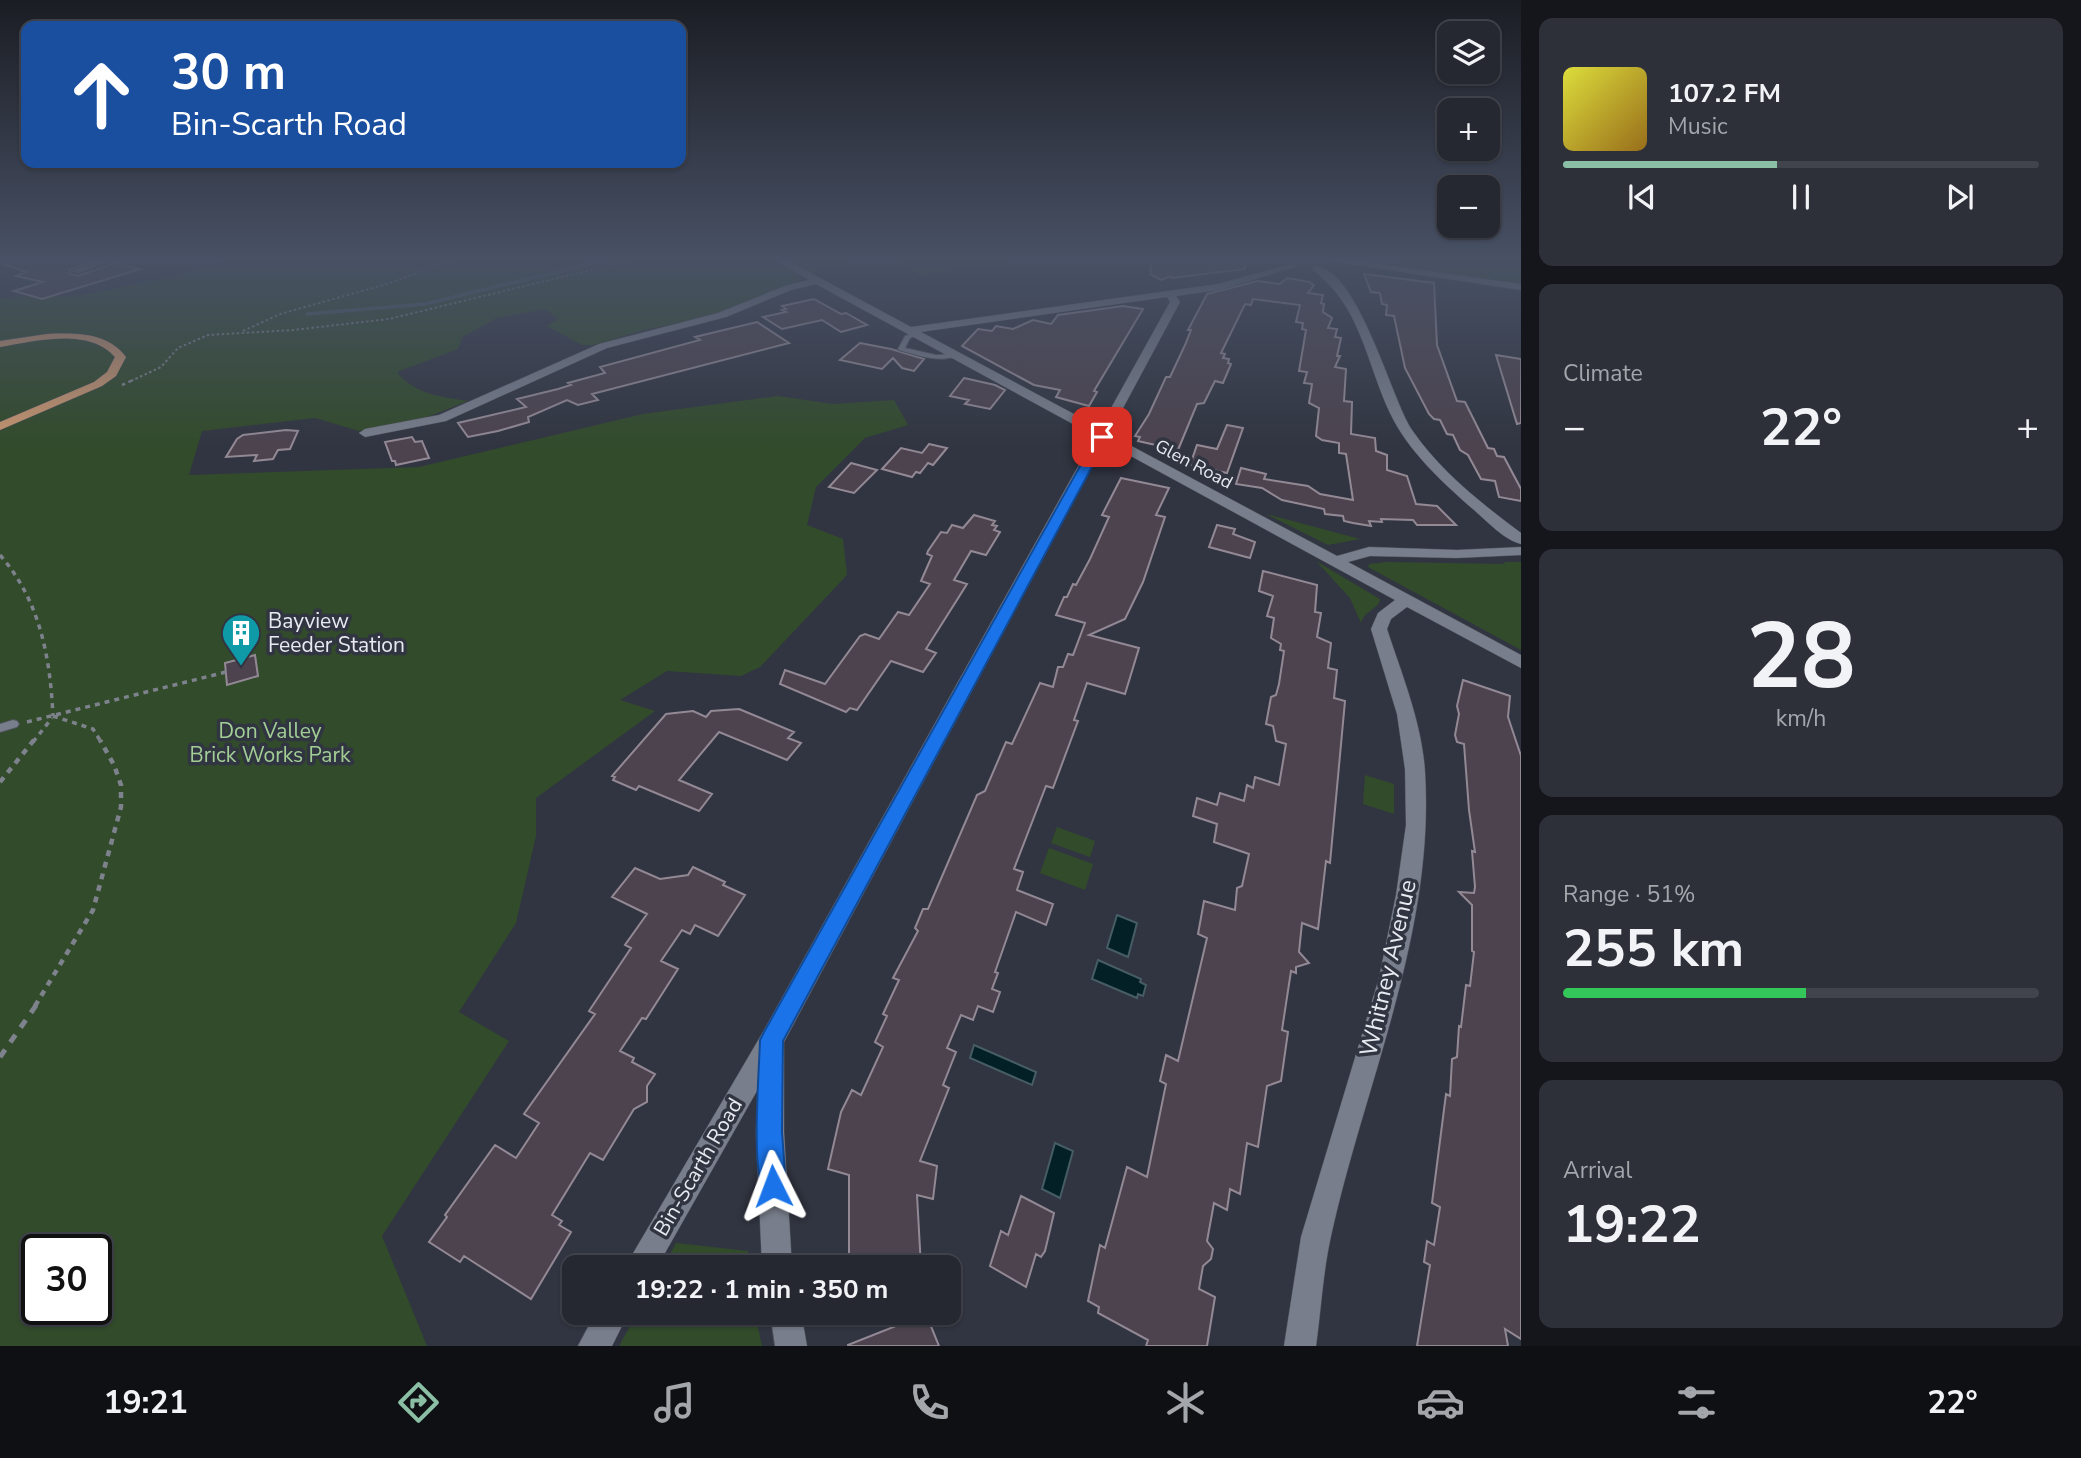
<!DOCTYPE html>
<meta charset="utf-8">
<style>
:root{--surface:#252831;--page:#2d3039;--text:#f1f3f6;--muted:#a3a6ab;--line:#42444d;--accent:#8abfa5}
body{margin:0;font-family:"Nunito Sans",sans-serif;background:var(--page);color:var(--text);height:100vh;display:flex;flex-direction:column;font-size:26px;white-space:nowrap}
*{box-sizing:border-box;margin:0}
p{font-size:23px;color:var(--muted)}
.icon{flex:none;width:38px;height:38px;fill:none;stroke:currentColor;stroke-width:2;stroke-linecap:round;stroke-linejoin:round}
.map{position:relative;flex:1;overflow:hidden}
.details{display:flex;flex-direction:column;gap:18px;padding:18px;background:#14161b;width:560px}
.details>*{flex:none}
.banner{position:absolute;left:21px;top:21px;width:665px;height:147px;border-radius:14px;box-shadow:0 2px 5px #0004,0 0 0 2px var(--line);background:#1a4fa0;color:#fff;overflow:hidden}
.tools{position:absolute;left:1437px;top:21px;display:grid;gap:14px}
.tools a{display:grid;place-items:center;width:63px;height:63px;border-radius:14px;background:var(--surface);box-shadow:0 2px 5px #0004,0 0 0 2px var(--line);font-size:35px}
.speed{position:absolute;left:21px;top:1234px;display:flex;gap:14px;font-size:35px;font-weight:700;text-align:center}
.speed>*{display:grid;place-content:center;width:91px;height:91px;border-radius:50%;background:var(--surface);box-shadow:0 2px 5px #0004,0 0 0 2px var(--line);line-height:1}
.speed .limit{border:4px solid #111;border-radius:10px;background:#fff;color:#111}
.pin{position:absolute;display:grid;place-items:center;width:60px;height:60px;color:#fff;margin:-30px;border-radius:14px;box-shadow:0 4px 10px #0006}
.me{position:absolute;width:77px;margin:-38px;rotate:357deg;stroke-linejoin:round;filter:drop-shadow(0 0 5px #0008)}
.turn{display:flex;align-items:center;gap:24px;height:147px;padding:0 35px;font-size:32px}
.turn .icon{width:91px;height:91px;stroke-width:2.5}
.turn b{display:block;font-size:49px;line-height:60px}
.big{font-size:52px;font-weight:700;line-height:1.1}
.details .widget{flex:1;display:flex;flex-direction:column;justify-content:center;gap:10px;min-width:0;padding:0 24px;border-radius:14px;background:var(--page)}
.details .dial{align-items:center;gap:0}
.dial b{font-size:91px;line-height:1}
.song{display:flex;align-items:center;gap:21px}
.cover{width:84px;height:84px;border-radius:10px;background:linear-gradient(135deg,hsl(60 70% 55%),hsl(40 70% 35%))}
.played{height:7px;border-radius:4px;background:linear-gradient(90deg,var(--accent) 45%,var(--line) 45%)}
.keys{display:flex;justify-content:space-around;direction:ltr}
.heat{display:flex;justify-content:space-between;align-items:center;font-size:38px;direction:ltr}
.charge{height:10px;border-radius:5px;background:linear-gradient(90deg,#34c759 51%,var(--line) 0)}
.trip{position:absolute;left:562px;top:1255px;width:399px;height:70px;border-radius:14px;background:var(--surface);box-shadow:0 2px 5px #0004,0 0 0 2px var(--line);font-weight:700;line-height:70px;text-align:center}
.tabs{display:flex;height:112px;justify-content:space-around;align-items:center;background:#0f1014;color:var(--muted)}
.tabs .icon{width:49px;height:49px}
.tabs .on{color:var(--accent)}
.tabs b{font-size:32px;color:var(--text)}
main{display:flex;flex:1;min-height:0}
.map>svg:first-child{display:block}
.green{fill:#324b2b;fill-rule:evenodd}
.water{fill:#032027;stroke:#475d64;stroke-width:2}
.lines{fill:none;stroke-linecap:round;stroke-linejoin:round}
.stream{stroke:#475d64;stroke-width:3.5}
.building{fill:#4c434e;stroke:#938995;stroke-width:2}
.service-casing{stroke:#4f525c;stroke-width:2}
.minor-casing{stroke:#4f525c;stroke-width:1}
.primary-casing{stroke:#4f525c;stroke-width:1}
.path-far4{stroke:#7e828c;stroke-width:2;stroke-dasharray:2.5 2.5;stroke-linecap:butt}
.path-far3{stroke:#7e828c;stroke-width:2.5;stroke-dasharray:3.5 3.5;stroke-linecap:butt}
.path-far2{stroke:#7e828c;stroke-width:3.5;stroke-dasharray:5 5;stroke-linecap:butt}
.path-far1{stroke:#7e828c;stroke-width:4.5;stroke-dasharray:6 6;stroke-linecap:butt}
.path{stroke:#7e828c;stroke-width:5;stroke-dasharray:9 9;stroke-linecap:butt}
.service{fill:#787e8b;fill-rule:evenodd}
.minor{fill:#787e8b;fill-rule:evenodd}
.primary{fill:#c8966f;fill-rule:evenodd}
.route{fill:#1a73e8;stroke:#114b97;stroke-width:2}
.labels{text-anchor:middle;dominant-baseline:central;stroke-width:7;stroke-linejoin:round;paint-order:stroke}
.far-street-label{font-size:18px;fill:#e7eaf1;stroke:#313541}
.poi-label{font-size:21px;fill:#e7eaf1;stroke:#313541;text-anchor:start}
.park-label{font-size:21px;fill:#a2ce95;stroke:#313541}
.street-label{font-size:21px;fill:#e7eaf1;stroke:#313541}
.near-street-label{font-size:24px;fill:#e7eaf1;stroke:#313541}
</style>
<main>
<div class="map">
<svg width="1521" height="1346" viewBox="0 0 1521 1346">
<rect width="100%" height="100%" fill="#313541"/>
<path class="green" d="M228,258H865L797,277L799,280L796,282L712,315L641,331L593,345H582L547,326L558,319L545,309L497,318L462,337L458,349L397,372C414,394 442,397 468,401L422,419L359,431L315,418L202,431L189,475L419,467L643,414L778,396L833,404L894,400L908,425L865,438L816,487L807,525L843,539L847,575L760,667L741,676L667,671L620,700L655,711L536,798V836L516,923L459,1012L509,1041L382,1236L427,1346H0V298L83,295L173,277ZM37,1250H96V1309H37Z
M890,258H1044L919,276Z
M1395,258H1521V284L1394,267Z
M1266,514L1360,539L1328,545Z
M1316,561L1380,599C1379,609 1364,611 1361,623L1350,598Z
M1387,562L1504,564L1505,562H1521V650L1368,567L1369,564Z
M1365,775L1394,784V814L1363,804Z
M1057,827L1095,841L1090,857L1051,843Z
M1049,848L1093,864L1085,890L1040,873Z
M676,1243L748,1251L750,1267H663Z
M638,1312L755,1313L762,1346H619Z"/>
<path class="water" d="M1117,915L1137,923L1128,957L1107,948Z
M1098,960L1141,979L1140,982L1146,985L1143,996L1138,994L1137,998L1092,979Z
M974,1045L1036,1072L1032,1085L970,1058Z
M1055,1143L1073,1151L1060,1198L1042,1189Z"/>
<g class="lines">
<path class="stream" d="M307,314L425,304L614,258"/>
</g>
<path class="building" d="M0,258L97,259L69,270L70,274L78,276L115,263L140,269L42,299L14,291L43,282L16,276L26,272L0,263Z
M1152,258H1244L1245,269L1172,278L1171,276L1161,280L1150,274Z
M1364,274L1434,283L1437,345L1457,401L1465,402L1488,448L1494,449L1497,456L1504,457L1521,489V501L1499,497L1495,481L1481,479L1468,455L1460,450L1453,435L1447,434L1440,420L1434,419L1429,414L1405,368L1394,316L1386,315L1387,305L1382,304L1380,293L1371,292Z
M1287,278L1309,282L1314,285L1308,293L1323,295L1321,303L1324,304L1323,312L1332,318L1328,328L1337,329L1335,337L1341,338L1337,356H1340L1335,367L1346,369L1344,401L1352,402L1351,434L1375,438L1376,451L1387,455V470L1407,476L1416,504L1437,506L1456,525H1417L1413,520L1381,519L1382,522L1369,521L1371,526L1353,523L1344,521L1343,516L1325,514L1324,509L1282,500L1262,488L1236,484L1241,468L1266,474L1264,479L1308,486L1320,494L1353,500L1346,454L1339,453V443L1322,440L1316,436L1319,408L1309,403L1312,384L1304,383L1307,372L1299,371L1306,330L1302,329L1303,323L1296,322L1300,305L1253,299L1251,305L1245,304L1221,353L1225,354L1223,358L1229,359L1228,363L1231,364L1223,383L1215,381L1204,403L1197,404L1178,450L1138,441L1140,437L1135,436L1149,414L1166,377H1170L1185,345L1191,330H1188L1207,294L1258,281L1280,284Z
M814,299L841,314L846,313L867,325L841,332L822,320L782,329L763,317L786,312L782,310L786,309L782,306Z
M1123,306L1143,309L1094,391L1097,392L1089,406L1056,397L1060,390L1034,385L962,346L978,329L992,331L996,326L1013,329L1033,320L1051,324L1058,315Z
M757,322L789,343L592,394L598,400L578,405L567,400L528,417L529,422L498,431L468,437L458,423L526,407L517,399L558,389L571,385L568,383L605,373L600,367L700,340L695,337Z
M860,343L891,349L924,359L914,371L902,368L893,358L882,369L840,360Z
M1496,355L1521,359V423L1517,424Z
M964,378L995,385L1005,390L990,409L965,404L969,400L950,396Z
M1227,425L1243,428L1227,473L1190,465L1197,445L1217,449Z
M286,430L298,431L290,449L278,450L273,459L254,461L257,455L226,457L237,439L243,435Z
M412,437L415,442L422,441L429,458L396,465L395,461H392L385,442Z
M929,444L947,448L933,465L928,463L920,473L916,472L912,477L882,469L901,448L922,453Z
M851,463L877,470L854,493L829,487Z
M1121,478L1169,488L1156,515L1165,517L1143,582L1125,619L1089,635L1139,648L1125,694L1087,683L1074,720L1078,721L1053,788L1046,786L1014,869L1023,872L1017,890L1053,904L1046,925L1016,912L995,972L998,973L992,989L1000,992L993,1012L978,1006L973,1020L961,1015L947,1048L956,1052L943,1085L949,1088L920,1161L937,1166L933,1199L917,1195L921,1267H849V1175L828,1169L841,1112L852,1090L861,1095L883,1047L875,1042L887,1016L883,1014L899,980L893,978L918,931L915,928L923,909H928L977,795L985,791L1006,742L1012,744L1040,683L1053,687L1058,667H1063L1068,654L1073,655L1085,623L1056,615L1064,597H1067L1073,584L1076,585L1090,559L1109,517L1102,515Z
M974,515L995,521L992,525L997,526L994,530L1000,532L986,555L971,551L954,580L967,584L926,649L936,653L923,672L891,661L857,710L850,708L846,712L780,684L785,670L825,684L860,636L865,634L879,639L898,612L909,615L930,584L921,581L932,556L927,554L928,551L941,532L947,533L952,525L963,528Z
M1217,525L1235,529L1233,534L1255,542L1250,558L1209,547Z
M1263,571L1317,585L1315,612L1321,613L1317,637L1331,643L1328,668L1337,670L1334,698L1345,701L1330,863L1326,861L1318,929L1302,923L1299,952L1309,963L1296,967V973L1291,971L1282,1030L1288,1032L1281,1081L1267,1086L1258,1147L1247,1143L1240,1194L1230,1189L1227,1210L1214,1203L1207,1241L1213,1249L1211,1259L1203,1266L1199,1289L1215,1297L1207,1346H1146L1148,1340L1098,1313L1099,1307L1088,1301L1100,1245L1105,1248L1127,1167L1147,1177L1166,1084L1160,1081L1166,1055L1178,1061L1207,938L1198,934L1204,901L1235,910L1237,888L1242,886L1249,854L1214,842L1217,824L1193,816L1197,798L1217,805L1220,793L1244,801L1247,785L1253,788L1255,777L1279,785L1286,744L1276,741L1273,726L1266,724L1271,697L1276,695L1279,684L1284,651L1280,650L1281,644L1271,638L1274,618L1267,616L1273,596L1259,591Z
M255,655L258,676L227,685L225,663Z
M1463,680L1510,696L1508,717L1521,756V1339L1505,1329L1508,1346H1417L1430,1265L1424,1262L1427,1241L1434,1245L1440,1207L1432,1203L1446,1094L1450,1096L1452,1059L1457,1057L1459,1026L1461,1027L1466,985L1470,986L1474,952L1472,951V905L1459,892L1474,893L1475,887L1472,851L1475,852L1469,810L1464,744L1457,742L1455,735L1459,714L1457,706Z
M739,709L794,732L788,738L801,743L787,760L719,732L679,780L712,794L699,811L639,786L636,790L613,780L615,777L612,776L666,714L693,711L706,717L711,711Z
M693,867L725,882L723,885L745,895L718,936L695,925L690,934L682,930L661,961L678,969L646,1019L642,1018L620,1051L634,1058L632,1062L655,1074L647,1086V1102L634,1109L603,1160L590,1153L552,1215L562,1221L559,1225L571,1232L531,1299L464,1256L460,1262L429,1242L447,1217L445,1215L495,1145L516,1158L539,1123L524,1114L595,1014L589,1011L631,948L625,945L647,914L612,897L635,868L660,879L688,875Z
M1021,1196L1054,1213L1045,1251L1041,1257L1036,1254L1026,1287L990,1266L1001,1231L1008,1235Z
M926,1314L939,1346H848V1345Z"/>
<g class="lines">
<g class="service-casing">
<path id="service" d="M915,333L918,335L910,338L905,348L936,355L953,354L956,356C939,363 917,355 899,350L898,349L905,336Z
M13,720L17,721L19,724L17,727L0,732V724Z"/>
</g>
<g class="minor-casing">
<path id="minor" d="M106,258H120L79,273L71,271Z
M772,258H783L911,327L1218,284L1295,263V267L1219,290L1176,296L1180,302L1109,434L1337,556L1369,547L1457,550L1521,547V555L1457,558L1370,556L1348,562L1521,655V668L1407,607L1391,619L1387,629C1402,675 1422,723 1425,772C1435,933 1365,1082 1331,1236C1323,1272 1321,1310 1316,1346H1284L1301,1237L1379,978L1396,895L1406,825L1405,769L1397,714L1371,629L1378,613L1395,600L1105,442L784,1042V1132L792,1267H762L756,1132L758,1089L657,1267H625L763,1032L1095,436L816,284L791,290L726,317L607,348L446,421L365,437L359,433L365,429L439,415L599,344L718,313L785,286L809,280ZM1167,297L1170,302L1100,428L921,332Z
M1310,258H1336L1521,284V290Z
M1313,266C1357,264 1391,399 1412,430C1440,471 1482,504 1521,533V544C1504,540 1487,521 1474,510C1443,483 1408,451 1390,413C1366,362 1361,306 1313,270Z
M596,1312H629L612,1346H578Z
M770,1312H801L807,1346H775Z"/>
</g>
<g class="primary-casing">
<path id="primary" d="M47,334C76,333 107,332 126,357L116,376L102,386L0,430V422L94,382L107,372L115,357C89,327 35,341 0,347V341Z"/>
</g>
<path class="path-far4" d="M211,258L222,261L231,258
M243,331L280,314L387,284L456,258
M131,381L161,367L178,348L208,335L293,330L389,319L640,258"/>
<path class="path-far3" d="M122,385L135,379"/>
<path class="path-far2" d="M0,555C40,601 50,656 53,716
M53,716L93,729L101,742
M27,722L226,672
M33,742L52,718"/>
<path class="path-far1" d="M0,782L34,740
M35,1006L93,910L121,807V785L114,765L100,740"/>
<path class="path" d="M0,1057L37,1004"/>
<use href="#service" class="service"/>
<use href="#minor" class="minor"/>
<use href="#primary" class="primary"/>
</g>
<linearGradient id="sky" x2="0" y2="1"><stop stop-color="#1b1d24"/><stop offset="0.58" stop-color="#485165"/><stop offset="1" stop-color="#485165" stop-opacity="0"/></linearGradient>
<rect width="1521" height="447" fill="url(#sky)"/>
<path class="route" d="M1098,434L1108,437L783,1041L782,1132L786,1186L782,1195L773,1199L764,1195C751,1164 759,1077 760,1040L764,1032Z"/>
<defs>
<g id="building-pin" transform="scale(2.0125)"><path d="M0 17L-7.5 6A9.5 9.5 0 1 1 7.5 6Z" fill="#0f9aa8" stroke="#313541"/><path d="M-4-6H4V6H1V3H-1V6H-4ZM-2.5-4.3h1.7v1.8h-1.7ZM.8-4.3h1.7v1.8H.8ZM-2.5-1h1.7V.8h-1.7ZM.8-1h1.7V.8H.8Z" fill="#fff"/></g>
</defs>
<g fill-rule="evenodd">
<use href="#building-pin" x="241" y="633"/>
</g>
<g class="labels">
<g class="far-street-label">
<text transform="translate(1194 464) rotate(28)">Glen Road</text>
</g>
<g class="poi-label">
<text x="268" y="621">Bayview<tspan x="268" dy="24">Feeder Station</tspan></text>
</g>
<g class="park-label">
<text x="270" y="731">Don Valley<tspan x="270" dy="24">Brick Works Park</tspan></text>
</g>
<g class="street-label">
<text transform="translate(698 1167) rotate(-60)">Bin-Scarth Road</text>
</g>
<g class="near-street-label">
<text transform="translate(1388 968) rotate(-77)">Whitney Avenue</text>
</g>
</g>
</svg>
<div class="tools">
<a><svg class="icon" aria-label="layers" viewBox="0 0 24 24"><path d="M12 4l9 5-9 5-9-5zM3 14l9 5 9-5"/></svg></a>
<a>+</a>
<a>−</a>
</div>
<div class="speed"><div class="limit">30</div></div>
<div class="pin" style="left:1102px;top:437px;background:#d93025"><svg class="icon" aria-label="arrive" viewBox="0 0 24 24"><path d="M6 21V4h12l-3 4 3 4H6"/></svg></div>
<svg class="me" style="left:773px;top:1186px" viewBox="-20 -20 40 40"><path d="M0-17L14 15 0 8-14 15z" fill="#1a73e8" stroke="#fff" stroke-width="4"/></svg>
<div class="trip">19:22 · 1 min · 350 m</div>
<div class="banner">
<div class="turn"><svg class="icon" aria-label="ahead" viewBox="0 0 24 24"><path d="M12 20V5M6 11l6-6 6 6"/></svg><div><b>30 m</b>Bin-Scarth Road</div></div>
</div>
</div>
<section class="details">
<div class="widget">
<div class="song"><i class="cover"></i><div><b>107.2 FM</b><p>Music</p></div></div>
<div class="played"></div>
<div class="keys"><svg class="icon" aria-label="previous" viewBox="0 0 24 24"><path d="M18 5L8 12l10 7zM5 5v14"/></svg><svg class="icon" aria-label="pause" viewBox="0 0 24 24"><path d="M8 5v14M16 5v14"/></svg><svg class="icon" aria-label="next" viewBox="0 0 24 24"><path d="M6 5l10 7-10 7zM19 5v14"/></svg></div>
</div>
<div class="widget"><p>Climate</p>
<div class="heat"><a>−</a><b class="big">22°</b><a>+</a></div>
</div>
<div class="widget dial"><b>28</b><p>km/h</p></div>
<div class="widget"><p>Range · 51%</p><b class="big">255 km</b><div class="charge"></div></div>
<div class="widget"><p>Arrival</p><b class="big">19:22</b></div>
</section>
</main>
<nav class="tabs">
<b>19:21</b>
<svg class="icon on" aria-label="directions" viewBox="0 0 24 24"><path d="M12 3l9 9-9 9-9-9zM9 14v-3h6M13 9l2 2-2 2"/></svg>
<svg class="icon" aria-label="music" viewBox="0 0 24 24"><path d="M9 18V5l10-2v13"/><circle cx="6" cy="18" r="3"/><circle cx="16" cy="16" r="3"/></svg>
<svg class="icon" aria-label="phone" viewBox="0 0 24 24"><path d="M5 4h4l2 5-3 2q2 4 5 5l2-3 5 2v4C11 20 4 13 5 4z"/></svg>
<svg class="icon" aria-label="climate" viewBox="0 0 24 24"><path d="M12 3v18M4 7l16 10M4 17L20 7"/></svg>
<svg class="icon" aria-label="car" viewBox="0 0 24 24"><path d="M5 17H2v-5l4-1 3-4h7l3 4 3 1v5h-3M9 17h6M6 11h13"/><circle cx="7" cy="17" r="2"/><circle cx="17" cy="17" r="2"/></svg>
<svg class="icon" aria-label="filters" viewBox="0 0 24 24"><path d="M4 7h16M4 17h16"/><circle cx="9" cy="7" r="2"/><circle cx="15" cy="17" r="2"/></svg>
<b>22°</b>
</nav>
